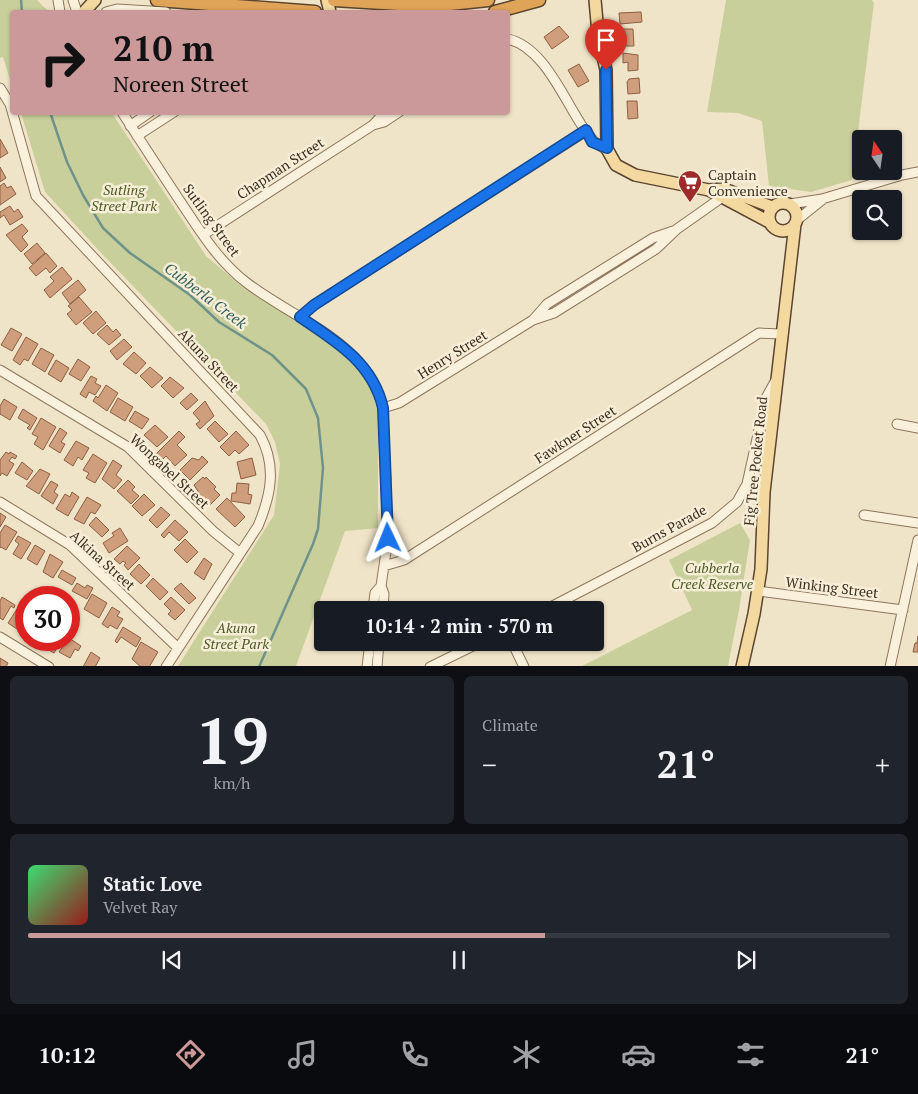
<!DOCTYPE html>
<meta charset="utf-8">
<style>
:root{--surface:#171b24;--page:#20242c;--text:#f1f3f6;--muted:#9ea1a6;--line:#363941;--accent:#cc999b}
body{margin:0;font-family:"PT Serif",serif;background:var(--page);color:var(--text);height:100vh;display:flex;flex-direction:column;font-size:19px;white-space:nowrap}
*{box-sizing:border-box;margin:0}
p{font-size:16px;color:var(--muted)}
.icon{flex:none;width:28px;height:28px;fill:none;stroke:currentColor;stroke-width:2;stroke-linecap:round;stroke-linejoin:round}
.map{position:relative;height:666px;overflow:hidden}
.drawer{display:flex;flex-direction:column;gap:10px;padding:10px;background:#0d0f14;flex:1}
.drawer>*{flex:none}
.guide{position:absolute;left:10px;top:10px;width:500px;height:105px;border-radius:5px;box-shadow:0 1px 4px #0004;background:#cc999b;color:#111;overflow:hidden}
.needle{width:32px;rotate:347deg}
.buttons{position:absolute;left:852px;top:130px;display:grid;gap:10px}
.buttons a{display:grid;place-items:center;width:50px;height:50px;border-radius:5px;background:var(--surface);box-shadow:0 1px 4px #0004;font-size:25px}
.speed{position:absolute;left:15px;top:586px;display:flex;gap:10px;font-size:25px;font-weight:700;text-align:center}
.speed>*{display:grid;place-content:center;width:65px;height:65px;border-radius:50%;background:var(--surface);box-shadow:0 1px 4px #0004;line-height:1}
.speed .limit{border:8px solid #d22;background:#fff;color:#111}
.pin{position:absolute;display:grid;place-items:center;width:42px;height:42px;color:#fff;margin:-51px -21px;border-radius:50% 50% 50% 0;rotate:-45deg;box-shadow:0 0 5px #0007}
.pin .icon{rotate:45deg}
.me{position:absolute;width:55px;margin:-28px;rotate:358deg;stroke-linejoin:round;filter:drop-shadow(0 0 4px #0008)}
.turn{display:flex;align-items:center;gap:18px;height:105px;padding:0 20px;font-size:22px}
.turn .icon{width:65px;height:65px;stroke-width:2.5}
.turn b{display:block;font-size:35px;line-height:42px}
.big{font-size:38px;font-weight:700;line-height:1.1}
.drawer .widget{flex:1;display:flex;flex-direction:column;justify-content:center;gap:8px;min-width:0;padding:0 18px;border-radius:8px;background:var(--page)}
.drawer .dial{align-items:center;gap:0}
.dial b{font-size:65px;line-height:1}
.song{display:flex;align-items:center;gap:15px}
.cover{width:60px;height:60px;border-radius:8px;background:linear-gradient(135deg,hsl(140 70% 55%),hsl(0 70% 35%))}
.played{height:5px;border-radius:2px;background:linear-gradient(90deg,var(--accent) 60%,var(--line) 60%)}
.keys{display:flex;justify-content:space-around;direction:ltr}
.heat{display:flex;justify-content:space-between;align-items:center;font-size:28px;direction:ltr}
.drawer .tiles{flex:1;display:grid;gap:10px;grid-template-columns:1fr 1fr}
.widget:last-child{grid-column:span 2}
.trip{position:absolute;left:314px;top:601px;width:290px;height:50px;border-radius:5px;background:var(--surface);box-shadow:0 1px 4px #0004;font-weight:700;line-height:50px;text-align:center}
.menu{display:flex;height:80px;justify-content:space-around;align-items:center;background:#090b0e;color:var(--muted)}
.menu .icon{width:35px;height:35px}
.menu .active{color:var(--accent)}
.menu b{font-size:22px;color:var(--text)}
.map>svg:first-child{display:block}
.green{fill:#c9cf9b}
.lines{fill:none;stroke-linecap:round;stroke-linejoin:round}
.stream{stroke:#6f938a;stroke-width:2.5}
.building{fill:#cf9f7d;stroke:#8d5f41}
.minor-casing{stroke:#8d765c;stroke-width:11}
.major-casing{stroke:#5b4430;stroke-width:14}
.highway-casing{stroke:#5b4430;stroke-width:15}
.minor{stroke:#faf1dc;stroke-width:9}
.major{stroke:#f3d9a0;stroke-width:11}
.highway{stroke:#e0a458;stroke-width:12}
.route-casing{stroke:#114b97;stroke-width:12}
.route{stroke:#1a73e8;stroke-width:9}
.labels{text-anchor:middle;dominant-baseline:central;stroke-width:5;stroke-linejoin:round;paint-order:stroke}
.street-label{font-size:14px;fill:#3d2e20;stroke:#f7eed8}
.poi-label{font-size:14px;fill:#3d2e20;stroke:#f7eed8;text-anchor:start}
.park-label{font-size:14px;font-style:italic;fill:#4d5a26;stroke:#f7eed8}
.water-label{font-size:15px;font-style:italic;fill:#2f5d5a;stroke:#f7eed8}
</style>
<div class="map">
<svg width="918" height="667" viewBox="0 0 918 667">
<rect width="100%" height="100%" fill="#f0e4c8"/>
<path class="green" d="M0,0H37L49,12H12V86L3,57L0,58Z
M726,0H872L874,3L852,180L811,192L769,186L762,121L738,113L707,112Z
M21,113H112L206,256L245,289L315,333L352,361L369,383L378,412V528L345,531L296,666H178L274,515L280,464L275,442L266,424L103,255L45,192Z
M740,523L750,540L739,610L728,666H582L692,610L669,560Z"/>
<g class="lines">
<path class="stream" d="M21,0L22,12
M50,112L67,162L83,195L103,228L130,253L190,295L219,322L272,355L306,389L318,418L323,468L318,529L313,544L259,667"/>
</g>
<path class="building" d="M641,12L642,22L620,24L619,13Z
M559,26L569,37L552,49L544,37Z
M622,29H633L634,46H625Z
M623,53L638,55V70L628,71V62L623,63Z
M579,64L589,81L578,87L568,70Z
M639,78L640,93L628,94L627,82L629,79Z
M627,101H637L638,118L628,119Z
M0,139L8,153L0,158Z
M0,167L6,178L0,182Z
M4,183L7,188L11,186L16,194L0,205V186Z
M10,206L14,212L18,209L23,217L10,225L4,215L0,218V212Z
M22,224L28,231L22,237L28,245L21,252L6,235Z
M37,243L45,253L32,264L24,254Z
M46,253L57,266L50,273L46,268L36,276L29,268Z
M62,267L72,279L50,298L44,290L54,281L50,277Z
M78,280L86,290L70,304L62,293Z
M79,297L92,312L76,325L67,314L72,310L68,306Z
M96,311L106,323L93,334L83,323Z
M107,325L113,332L116,329L121,335L109,345L97,334Z
M11,328L22,334L12,351L1,345Z
M26,337L38,344L28,361L24,359L20,365L13,360Z
M124,339L132,347L117,360L110,351Z
M41,348L54,355L45,372L32,364Z
M134,352L146,363L136,374L123,364Z
M78,359L90,367L81,381L69,374Z
M56,360L69,368L61,382L48,374Z
M150,367L163,378L152,388L140,376Z
M91,376L97,379L95,383L101,386L95,395L89,392L86,398L80,394Z
M170,377L184,388L173,398L161,386Z
M106,385L118,393L107,411L93,401L96,396L98,398Z
M191,393L198,400L187,410L180,403Z
M118,398L133,407L125,421L110,412Z
M4,399L17,407L10,420L0,414V406Z
M205,401L214,416L200,429L196,424L200,421L193,413Z
M23,409L37,418L30,430L27,428L30,425L18,418Z
M135,411L149,419L142,429L129,421Z
M41,418L56,427L43,450L34,444L38,437L32,434Z
M215,421L228,434L219,442L207,429Z
M155,425L168,437L157,447L144,435Z
M60,428L67,433L61,442L65,444L60,453L49,446Z
M179,431L185,437L177,445L187,455L175,466L166,456L161,461L155,455Z
M236,431L249,445L239,454L235,450L229,456L220,447Z
M76,441L89,448L82,460L78,457L73,466L64,460Z
M6,452L9,454L10,452L17,456L15,459L12,457L9,461L14,464L7,476L2,473L0,476V460Z
M93,454L107,463L95,483L86,478L89,473L83,470Z
M202,456L208,462L190,480L180,470L192,458L199,460Z
M252,458L256,475L241,479L237,462Z
M113,460L122,466L116,475L122,480L114,489L102,479Z
M22,462L33,471L27,480L15,473Z
M40,469L50,474L39,494L26,486Z
M203,477L205,479L206,477L216,487L214,489L220,495L208,507L194,485Z
M128,480L135,487L132,490L139,496L131,504L117,491Z
M51,481L58,485L54,492L58,495L53,504L41,496Z
M237,483L249,484L248,494L252,495L250,504L231,501L232,493H236Z
M72,492L79,497L68,516L56,509L65,494L70,497Z
M144,494L155,505L142,516L132,506Z
M87,497L101,505L95,514L91,512L84,524L74,519Z
M227,498L245,517L235,527L216,509Z
M161,507L170,515L157,528L149,520Z
M0,513L6,517L0,527Z
M96,517L109,530L102,537L89,525Z
M175,520L188,532L179,541L169,532L164,538L161,535Z
M5,525L17,532L6,550L1,547L0,548V533Z
M120,528L128,541L109,553L103,543L114,536L112,533Z
M18,536L31,543L21,559L13,554L19,544L15,541Z
M185,539L198,552L187,563L174,550Z
M35,545L45,551L37,565L27,559Z
M127,546L140,558L128,570L124,565L126,563L123,561L120,564L114,559Z
M50,554L63,562L53,578L43,572Z
M204,558L212,564L204,580L194,573Z
M139,564L150,575L141,584L130,574Z
M62,570L76,578L72,585L58,577Z
M153,578L168,592L160,600L146,586Z
M77,583L85,588L87,585L93,588L87,599L72,591Z
M181,583L196,598L189,604L174,589Z
M92,594L107,603L99,618L84,609Z
M2,597L15,605L14,608L11,606L3,620L0,618V601Z
M171,597L185,610L175,620L168,614L171,611L164,604Z
M112,607L120,612L117,616L123,619L117,629L110,625L108,628L102,624Z
M17,609L26,618L20,631L8,623Z
M123,627L141,638L136,647L121,637L117,643L115,641Z
M918,636V652H913L915,643H917Z
M69,638L81,646L78,651L75,649L70,658L59,652Z
M51,640H62L54,653L47,649Z
M141,642L158,652L149,667H141L132,659Z
M91,652L100,658L95,667H83Z
M0,658L8,663L6,667H0Z"/>
<g class="lines">
<g class="minor-casing">
<path id="minor" d="M58,0L60,12
M73,0L77,12
M106,12L117,9L166,12
M508,39C557,50 576,143 607,149
M0,88L10,104L36,196L260,435C277,466 271,495 258,526L166,667
M122,112C141,142 161,172 180,201C200,231 218,261 247,283C295,320 368,342 383,408L388,538L381,586L384,594L383,610
M373,125L384,122L399,112
M130,126L150,112
M137,136L174,112
M790,204L822,199L902,175L918,172
M797,220L822,200
M203,235L373,125L385,112
M300,317L314,305L586,131
M533,320L547,304L653,238L673,231
M0,370L128,447L213,531L240,553
M383,408L399,403L533,320L554,313L656,249L677,229L721,198L722,193
M897,424L918,428
M0,502L70,545L178,648
M864,515L918,523
M384,566L404,560L759,333L782,334
M758,591L903,610
M373,610L375,593L381,586
M545,610L712,523L737,502L747,484L766,398L776,380
M0,637L49,667
M512,642L524,667
M367,667L370,642
M377,667L379,642
M430,667L481,642
M890,667L918,540"/>
</g>
<g class="major-casing">
<path id="major" d="M327,0L330,12
M595,0L598,33L606,70L607,149L616,165L635,175L709,190L724,189L772,207
M84,12L95,0
M709,190L769,222
M769 217a14 14 0 1 1 28 0a14 14 0 1 1-28 0Z
M742,667L754,614L761,569L764,492L795,224"/>
</g>
<g class="highway-casing">
<path id="highway" d="M157,0L315,12
M334,0L431,6L488,0
M495,12L539,0"/>
</g>
<use href="#minor" class="minor"/>
<use href="#major" class="major"/>
<use href="#highway" class="highway"/>
</g>
<g class="lines">
<g class="route-casing">
<path id="route" d="M388,538L383,408C373,363 336,341 300,317L314,305L586,130L592,142L607,148L606,70"/>
</g>
<use href="#route" class="route"/>
</g>
<defs>
<g id="supermarket-pin" transform="scale(1.25)"><path d="M0 17L-7.5 6A9.5 9.5 0 1 1 7.5 6Z" fill="#9e2a2b" stroke="#f7eed8"/><path d="M-6-5.5h2.5l.6 2H6L4.5 2H-2.5L-4.4-4H-6ZM-1.5 3.2a1.3 1.3 0 1 0 .1 0ZM3 3.2a1.3 1.3 0 1 0 .1 0Z" fill="#fff"/></g>
</defs>
<g fill-rule="evenodd">
<use href="#supermarket-pin" x="690" y="182"/>
</g>
<g class="labels">
<g class="street-label">
<text transform="translate(280 168) rotate(-33)">Chapman Street</text>
<text transform="translate(212 220) rotate(54)">Sutling Street</text>
<text transform="translate(452 354) rotate(-32)">Henry Street</text>
<text transform="translate(209 360) rotate(47)">Akuna Street</text>
<text transform="translate(575 434) rotate(-33)">Fawkner Street</text>
<text transform="translate(755 461) rotate(-84)">Fig Tree Pocket Road</text>
<text transform="translate(170 471) rotate(43)">Wongabel Street</text>
<text transform="translate(669 528) rotate(-29)">Burns Parade</text>
<text transform="translate(103 560) rotate(42)">Alkina Street</text>
<text transform="translate(832 587) rotate(7)">Winking Street</text>
</g>
<g class="poi-label">
<text x="708" y="174">Captain<tspan x="708" dy="16">Convenience</tspan></text>
</g>
<g class="park-label">
<text x="124" y="189">Sutling<tspan x="124" dy="16">Street Park</tspan></text>
<text x="712" y="567">Cubberla<tspan x="712" dy="16">Creek Reserve</tspan></text>
<text x="236" y="627">Akuna<tspan x="236" dy="16">Street Park</tspan></text>
</g>
<g class="water-label">
<text transform="translate(206 295) rotate(37)">Cubberla Creek</text>
</g>
</g>
</svg>
<div class="buttons">
<a><svg class="needle" viewBox="-14 -14 28 28"><path d="M0-13l5 13h-10z" fill="#e53935"/><path d="M0 13l5-13h-10z" fill="#9ea1a6"/></svg></a>
<a><svg class="icon" aria-label="search" viewBox="0 0 24 24"><circle cx="10" cy="10" r="6"/><path d="M15 15l6 6"/></svg></a>
</div>
<div class="speed"><div class="limit">30</div></div>
<div class="pin" style="left:606px;top:70px;background:#d93025"><svg class="icon" aria-label="arrive" viewBox="0 0 24 24"><path d="M6 21V4h12l-3 4 3 4H6"/></svg></div>
<svg class="me" style="left:388px;top:538px" viewBox="-20 -20 40 40"><path d="M0-17L14 15 0 8-14 15z" fill="#1a73e8" stroke="#fff" stroke-width="4"/></svg>
<div class="trip">10:14 · 2 min · 570 m</div>
<div class="guide">
<div class="turn"><svg class="icon" aria-label="right" viewBox="0 0 24 24"><path d="M7 20v-9h11M14 6l5 5-5 5"/></svg><div><b>210 m</b>Noreen Street</div></div>
</div>
</div>
<section class="drawer">
<div class="tiles">
<div class="widget dial"><b>19</b><p>km/h</p></div>
<div class="widget"><p>Climate</p>
<div class="heat"><a>−</a><b class="big">21°</b><a>+</a></div>
</div>
<div class="widget">
<div class="song"><i class="cover"></i><div><b>Static Love</b><p>Velvet Ray</p></div></div>
<div class="played"></div>
<div class="keys"><svg class="icon" aria-label="previous" viewBox="0 0 24 24"><path d="M18 5L8 12l10 7zM5 5v14"/></svg><svg class="icon" aria-label="pause" viewBox="0 0 24 24"><path d="M8 5v14M16 5v14"/></svg><svg class="icon" aria-label="next" viewBox="0 0 24 24"><path d="M6 5l10 7-10 7zM19 5v14"/></svg></div>
</div>
</div>
</section>
<nav class="menu">
<b>10:12</b>
<svg class="icon active" aria-label="directions" viewBox="0 0 24 24"><path d="M12 3l9 9-9 9-9-9zM9 14v-3h6M13 9l2 2-2 2"/></svg>
<svg class="icon" aria-label="music" viewBox="0 0 24 24"><path d="M9 18V5l10-2v13"/><circle cx="6" cy="18" r="3"/><circle cx="16" cy="16" r="3"/></svg>
<svg class="icon" aria-label="phone" viewBox="0 0 24 24"><path d="M5 4h4l2 5-3 2q2 4 5 5l2-3 5 2v4C11 20 4 13 5 4z"/></svg>
<svg class="icon" aria-label="climate" viewBox="0 0 24 24"><path d="M12 3v18M4 7l16 10M4 17L20 7"/></svg>
<svg class="icon" aria-label="car" viewBox="0 0 24 24"><path d="M5 17H2v-5l4-1 3-4h7l3 4 3 1v5h-3M9 17h6M6 11h13"/><circle cx="7" cy="17" r="2"/><circle cx="17" cy="17" r="2"/></svg>
<svg class="icon" aria-label="filters" viewBox="0 0 24 24"><path d="M4 7h16M4 17h16"/><circle cx="9" cy="7" r="2"/><circle cx="15" cy="17" r="2"/></svg>
<b>21°</b>
</nav>
